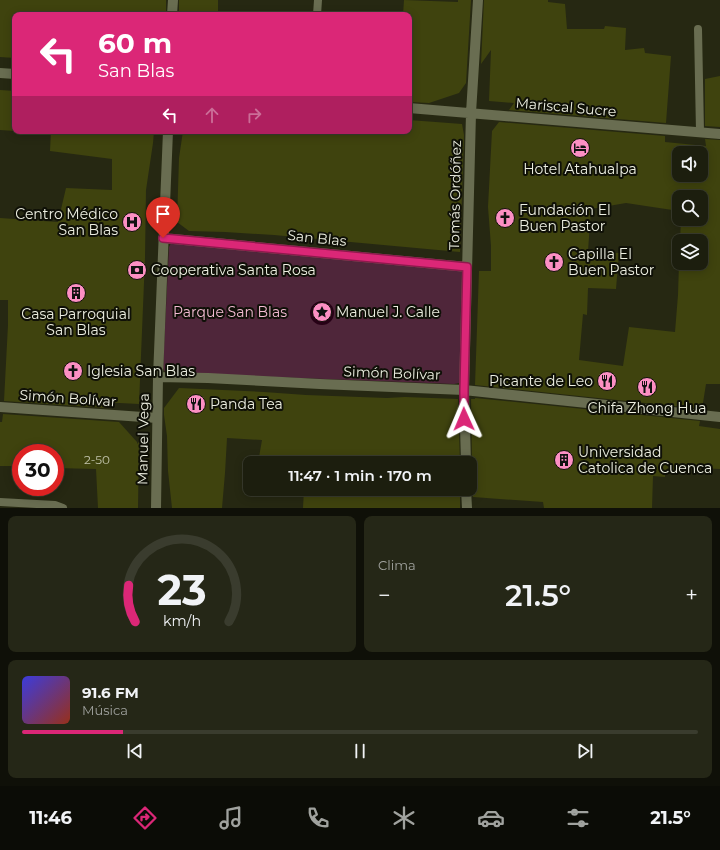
<!DOCTYPE html>
<html lang="es">
<meta charset="utf-8">
<style>
:root{--surface:#1c1e0e;--page:#252717;--text:#f1f3f6;--muted:#a0a29e;--line:#3a3c2e;--accent:#db2777}
body{margin:0;font-family:Montserrat,sans-serif;background:var(--page);color:var(--text);height:100vh;display:flex;flex-direction:column;font-size:15px;white-space:nowrap}
*{box-sizing:border-box;margin:0}
p{font-size:13px;color:var(--muted)}
.icon{flex:none;width:22px;height:22px;fill:none;stroke:currentColor;stroke-width:2;stroke-linecap:round;stroke-linejoin:round}
.map{position:relative;height:508px;overflow:hidden}
.drawer{display:flex;flex-direction:column;gap:8px;padding:8px;background:#0f1008;flex:1}
.drawer>*{flex:none}
.banner{position:absolute;left:12px;top:12px;width:400px;height:122px;border-radius:8px;box-shadow:0 2px 10px #0003,0 0 0 1px var(--line);background:#db2777;color:#fff;overflow:hidden}
.fabs{position:absolute;left:672px;top:146px;display:grid;gap:8px}
.fabs a{display:grid;place-items:center;width:36px;height:36px;border-radius:8px;background:var(--surface);box-shadow:0 2px 10px #0003,0 0 0 1px var(--line);font-size:20px}
.speed{position:absolute;left:12px;top:444px;display:flex;gap:8px;font-size:20px;font-weight:700;text-align:center}
.speed>*{display:grid;place-content:center;width:52px;height:52px;border-radius:50%;background:var(--surface);box-shadow:0 2px 10px #0003,0 0 0 1px var(--line);line-height:1}
.speed .limit{border:6px solid #d22;background:#fff;color:#111}
.pin{position:absolute;display:grid;place-items:center;width:34px;height:34px;color:#fff;margin:-41px -17px;border-radius:50% 50% 50% 0;rotate:-45deg;box-shadow:0 0 4px #0007}
.pin .icon{rotate:45deg}
.me{position:absolute;width:44px;margin:-22px;rotate:359deg;stroke-linejoin:round;filter:drop-shadow(0 0 3px #0008)}
.turn{display:flex;align-items:center;gap:14px;height:84px;padding:0 20px;font-size:18px}
.turn .icon{width:52px;height:52px;stroke-width:2.5}
.turn b{display:block;font-size:28px;line-height:34px}
.lanes{display:flex;align-items:center;height:38px;padding:0 20px;background:#0003;justify-content:center;gap:20px;direction:ltr}
.lanes .off{opacity:.35}
.big{font-size:30px;font-weight:600;line-height:1.1}
.drawer .card{flex:1;display:flex;flex-direction:column;justify-content:center;gap:6px;min-width:0;padding:0 14px;border-radius:8px;background:var(--page)}
.drawer .dial{align-items:center;gap:0}
.dial svg{height:104px;overflow:visible;fill:none;stroke:var(--line);stroke-width:7;stroke-linecap:round;text-anchor:middle}
.dial text{fill:var(--text);stroke:none}
.song{display:flex;align-items:center;gap:12px}
.cover{width:48px;height:48px;border-radius:6px;background:linear-gradient(135deg,hsl(240 70% 55%),hsl(10 70% 35%))}
.played{height:4px;border-radius:2px;background:linear-gradient(90deg,var(--accent) 15%,var(--line) 15%)}
.keys{display:flex;justify-content:space-around;direction:ltr}
.heat{display:flex;justify-content:space-between;align-items:center;font-size:22px;direction:ltr}
.drawer .tiles{flex:1;display:grid;gap:8px;grid-template-columns:1fr 1fr}
.card:last-child{grid-column:span 2}
.trip{position:absolute;left:243px;top:456px;width:234px;height:40px;border-radius:8px;background:var(--surface);box-shadow:0 2px 10px #0003,0 0 0 1px var(--line);font-weight:600;line-height:40px;text-align:center}
.tab-bar{display:flex;height:64px;justify-content:space-around;align-items:center;background:#0b0c06;color:var(--muted)}
.tab-bar .icon{width:28px;height:28px}
.tab-bar .active{color:var(--accent)}
.tab-bar b{font-size:18px;color:var(--text)}
.map>svg:first-child{display:block}
.green{fill:#4f263a}
.water{fill:#270116}
.building{fill:#3f430e;fill-rule:evenodd}
.lines{fill:none;stroke-linecap:round;stroke-linejoin:round}
.service{stroke:#696d51;stroke-width:8}
.minor{stroke:#696d51;stroke-width:10}
.route-casing{stroke:#8e194d;stroke-width:10}
.route{stroke:#db2777;stroke-width:7}
.labels{text-anchor:middle;dominant-baseline:central;stroke-width:4;stroke-linejoin:round;paint-order:stroke}
.number-label{font-size:12px;fill:#c2c4ac}
.street-label{font-size:14px;fill:#edefe1;stroke:#0f1007}
.poi-label{font-size:14px;fill:#edefe1;stroke:#0f1007;text-anchor:start}
.park-label{font-size:14px;fill:#f4bbd3;stroke:#0f1007}
</style>
<div class="map">
<svg width="720" height="508" viewBox="0 0 720 508">
<rect width="100%" height="100%" fill="#262812"/>
<path class="green" d="M171,243L459,270L462,272L460,378L459,383L454,384L169,373L165,372L163,368L169,247Z"/>
<path class="water" d="M310 313a12 12 0 1 1 24 0a12 12 0 1 1-24 0Z"/>
<path class="building" d="M0,0H166V15H15V58L0,57Z
M179,0H218V15H179Z
M404,0L458,2V0H471L466,83L459,93L429,103L409,102V15H403Z
M484,0H548V2L565,4L567,29H604L605,26L626,28L625,50L644,48L645,53L671,56L666,123L509,110L514,103L489,101L491,50L481,64Z
M720,76V127L705,126V79Z
M0,90L15,91V131L0,130Z
M409,120L462,124L464,135L460,252L274,235L225,232L189,231L177,222L179,158L183,131H409Z
M499,122L665,136V142L706,146L705,139L720,140V384H706L702,409L475,385L479,271H491V246L488,207L492,131ZM679,153H701V175H679ZM679,197H701V219H681L680,241H701V263H679L678,295L675,332L629,327L623,366L579,360L583,314L587,315L588,288L616,289L619,253L588,251L591,209L626,203L679,211Z
M51,131H154L153,143L146,190L145,258L139,404L100,402L106,408L4,401L8,325V300H0V218L58,222L66,188L112,190V159L50,151Z
M179,388L264,392L306,395L387,398L405,397L458,399L460,463H258L262,440L227,438L225,473L222,508H172L168,471L167,436L164,415V408Z
M475,398L700,421L699,426L720,429V469L678,467V472L665,471V477L653,476L652,508H544L543,502L473,497L472,488L470,484V468L472,463L471,399H475Z
M3,414L119,422L137,442V444L139,442L138,508H98L96,469L55,468V453H21V466H0V422H2Z
M304,489H460V508H303Z"/>
<g class="lines">
<path class="service" d="M317,15L318,0
M698,29L700,132
M0,502L55,505L63,508"/>
<path class="minor" d="M172,15L173,0
M0,73L15,74
M409,108L720,134
M163,238L467,267
M158,377L208,378L320,384L464,390L720,417
M0,407L157,418
M466,463L464,390L471,113L478,0
M466,489L467,508
M156,508L158,377L168,131"/>
</g>
<g class="lines">
<g class="route-casing">
<path id="route" d="M163,238L467,267L464,390V419"/>
</g>
<use href="#route" class="route"/>
</g>
<defs>
<g id="hotel-disc" transform="scale(1)"><circle r="9.5" fill="#fc8fc3" stroke="#0f1007"/><path d="M-6-4.5h1.5V1H6V5H4.5V3h-9V5H-6ZM-4 0a1.8 1.8 0 1 1 3.6 0ZM.5 0V-2.5h3Q6-2.5 6 0Z" fill="#111"/></g>
<g id="church-disc" transform="scale(1)"><circle r="9.5" fill="#fc8fc3" stroke="#0f1007"/><path d="M-1.2-6h2.4v3.5h3.3v2.4h-3.3V6h-2.4V-.1h-3.3v-2.4h3.3Z" fill="#111"/></g>
<g id="hospital-disc" transform="scale(1)"><circle r="9.5" fill="#fc8fc3" stroke="#0f1007"/><path d="M-5-5h3v3.5h4V-5h3V5h-3V1.5h-4V5h-3Z" fill="#111"/></g>
<g id="bank-disc" transform="scale(1)"><circle r="9.5" fill="#fc8fc3" stroke="#0f1007"/><path d="M-6-4H6V4H-6ZM0-2.3a2.3 2.3 0 1 0 0 4.6a2.3 2.3 0 1 0 0-4.6Z" fill="#111"/></g>
<g id="building-disc" transform="scale(1)"><circle r="9.5" fill="#fc8fc3" stroke="#0f1007"/><path d="M-4-6H4V6H1V3H-1V6H-4ZM-2.5-4.3h1.7v1.8h-1.7ZM.8-4.3h1.7v1.8H.8ZM-2.5-1h1.7V.8h-1.7ZM.8-1h1.7V.8H.8Z" fill="#111"/></g>
<g id="sight-disc" transform="scale(1)"><circle r="9.5" fill="#fc8fc3" stroke="#0f1007"/><path d="M0-6L1.8-2.2L6-1.7L2.9 1.2L3.7 5.4L0 3.3L-3.7 5.4L-2.9 1.2L-6-1.7L-1.8-2.2Z" fill="#111"/></g>
<g id="restaurant-disc" transform="scale(1)"><circle r="9.5" fill="#fc8fc3" stroke="#0f1007"/><path d="M-5-6h1v4h1v-4h1v4h1v-4h1v5L-1.5 .5V6h-2V.5L-5-1ZM5-6V6H3V1.5H1.5Q1.5-4 5-6Z" fill="#111"/></g>
</defs>
<g fill-rule="evenodd">
<use href="#hotel-disc" x="580" y="148"/>
<use href="#church-disc" x="505" y="218"/>
<use href="#hospital-disc" x="132" y="222"/>
<use href="#church-disc" x="554" y="262"/>
<use href="#bank-disc" x="137" y="270"/>
<use href="#building-disc" x="76" y="293"/>
<use href="#sight-disc" x="322" y="312"/>
<use href="#church-disc" x="73" y="371"/>
<use href="#restaurant-disc" x="607" y="381"/>
<use href="#restaurant-disc" x="647" y="387"/>
<use href="#restaurant-disc" x="196" y="404"/>
<use href="#building-disc" x="564" y="460"/>
</g>
<g class="labels">
<g class="number-label">
<text x="97" y="459">2-50</text>
</g>
<g class="street-label">
<text transform="translate(566 107) rotate(5)">Mariscal Sucre</text>
<text transform="translate(455 195) rotate(-89)">Tomás Ordóñez</text>
<text transform="translate(317 238) rotate(6)">San Blas</text>
<text transform="translate(392 373) rotate(2)">Simón Bolívar</text>
<text transform="translate(68 398) rotate(4)">Simón Bolívar</text>
<text transform="translate(143 439) rotate(-89)">Manuel Vega</text>
</g>
<g class="poi-label">
<text x="580" y="169" text-anchor="middle">Hotel Atahualpa</text>
<text x="519" y="210">Fundación El<tspan x="519" dy="16">Buen Pastor</tspan></text>
<text x="118" y="214" text-anchor="end">Centro Médico<tspan x="118" dy="16">San Blas</tspan></text>
<text x="568" y="254">Capilla El<tspan x="568" dy="16">Buen Pastor</tspan></text>
<text x="151" y="270">Cooperativa Santa Rosa</text>
<text x="336" y="312">Manuel J. Calle</text>
<text x="76" y="314" text-anchor="middle">Casa Parroquial<tspan x="76" dy="16">San Blas</tspan></text>
<text x="87" y="371">Iglesia San Blas</text>
<text x="593" y="381" text-anchor="end">Picante de Leo</text>
<text x="210" y="404">Panda Tea</text>
<text x="647" y="408" text-anchor="middle">Chifa Zhong Hua</text>
<text x="578" y="452">Universidad<tspan x="578" dy="16">Catolica de Cuenca</tspan></text>
</g>
<g class="park-label">
<text x="230" y="312">Parque San Blas</text>
</g>
</g>
</svg>
<div class="fabs">
<a><svg class="icon" aria-label="sound" viewBox="0 0 24 24"><path d="M4 9h4l5-4v14l-5-4H4zM17 9q2 3 0 6"/></svg></a>
<a><svg class="icon" aria-label="search" viewBox="0 0 24 24"><circle cx="10" cy="10" r="6"/><path d="M15 15l6 6"/></svg></a>
<a><svg class="icon" aria-label="layers" viewBox="0 0 24 24"><path d="M12 4l9 5-9 5-9-5zM3 14l9 5 9-5"/></svg></a>
</div>
<div class="speed"><div class="limit">30</div></div>
<div class="pin" style="left:163px;top:238px;background:#d93025"><svg class="icon" aria-label="arrive" viewBox="0 0 24 24"><path d="M6 21V4h12l-3 4 3 4H6"/></svg></div>
<svg class="me" style="left:464px;top:419px" viewBox="-20 -20 40 40"><path d="M0-17L14 15 0 8-14 15z" fill="#db2777" stroke="#fff" stroke-width="4"/></svg>
<div class="trip">11:47 · 1 min · 170 m</div>
<div class="banner">
<div class="turn"><svg class="icon" aria-label="left" viewBox="0 0 24 24"><path d="M17 20v-9H6M10 6l-5 5 5 5"/></svg><div><b>60 m</b>San Blas</div></div>
<div class="lanes"><svg class="icon" aria-label="left" viewBox="0 0 24 24"><path d="M17 20v-9H6M10 6l-5 5 5 5"/></svg><svg class="icon off" aria-label="ahead" viewBox="0 0 24 24"><path d="M12 20V5M6 11l6-6 6 6"/></svg><svg class="icon off" aria-label="right" viewBox="0 0 24 24"><path d="M7 20v-9h11M14 6l5 5-5 5"/></svg></div>
</div>
</div>
<section class="drawer">
<div class="tiles">
<div class="card dial"><svg viewBox="0 0 100 80">
<path d="M14 69A42 42 0 1 1 86 69"/>
<path d="M14 69A42 42 0 0 1 9 41" stroke="#db2777"/>
<text x="50" y="56" font-size="32" font-weight="700">23</text>
<text x="50" y="72" font-size="11">km/h</text>
</svg></div>
<div class="card"><p>Clima</p>
<div class="heat"><a>−</a><b class="big">21.5°</b><a>+</a></div>
</div>
<div class="card">
<div class="song"><i class="cover"></i><div><b>91.6 FM</b><p>Música</p></div></div>
<div class="played"></div>
<div class="keys"><svg class="icon" aria-label="previous" viewBox="0 0 24 24"><path d="M18 5L8 12l10 7zM5 5v14"/></svg><svg class="icon" aria-label="pause" viewBox="0 0 24 24"><path d="M8 5v14M16 5v14"/></svg><svg class="icon" aria-label="next" viewBox="0 0 24 24"><path d="M6 5l10 7-10 7zM19 5v14"/></svg></div>
</div>
</div>
</section>
<nav class="tab-bar">
<b>11:46</b>
<svg class="icon active" aria-label="directions" viewBox="0 0 24 24"><path d="M12 3l9 9-9 9-9-9zM9 14v-3h6M13 9l2 2-2 2"/></svg>
<svg class="icon" aria-label="music" viewBox="0 0 24 24"><path d="M9 18V5l10-2v13"/><circle cx="6" cy="18" r="3"/><circle cx="16" cy="16" r="3"/></svg>
<svg class="icon" aria-label="phone" viewBox="0 0 24 24"><path d="M5 4h4l2 5-3 2q2 4 5 5l2-3 5 2v4C11 20 4 13 5 4z"/></svg>
<svg class="icon" aria-label="climate" viewBox="0 0 24 24"><path d="M12 3v18M4 7l16 10M4 17L20 7"/></svg>
<svg class="icon" aria-label="car" viewBox="0 0 24 24"><path d="M5 17H2v-5l4-1 3-4h7l3 4 3 1v5h-3M9 17h6M6 11h13"/><circle cx="7" cy="17" r="2"/><circle cx="17" cy="17" r="2"/></svg>
<svg class="icon" aria-label="filters" viewBox="0 0 24 24"><path d="M4 7h16M4 17h16"/><circle cx="9" cy="7" r="2"/><circle cx="15" cy="17" r="2"/></svg>
<b>21.5°</b>
</nav>
